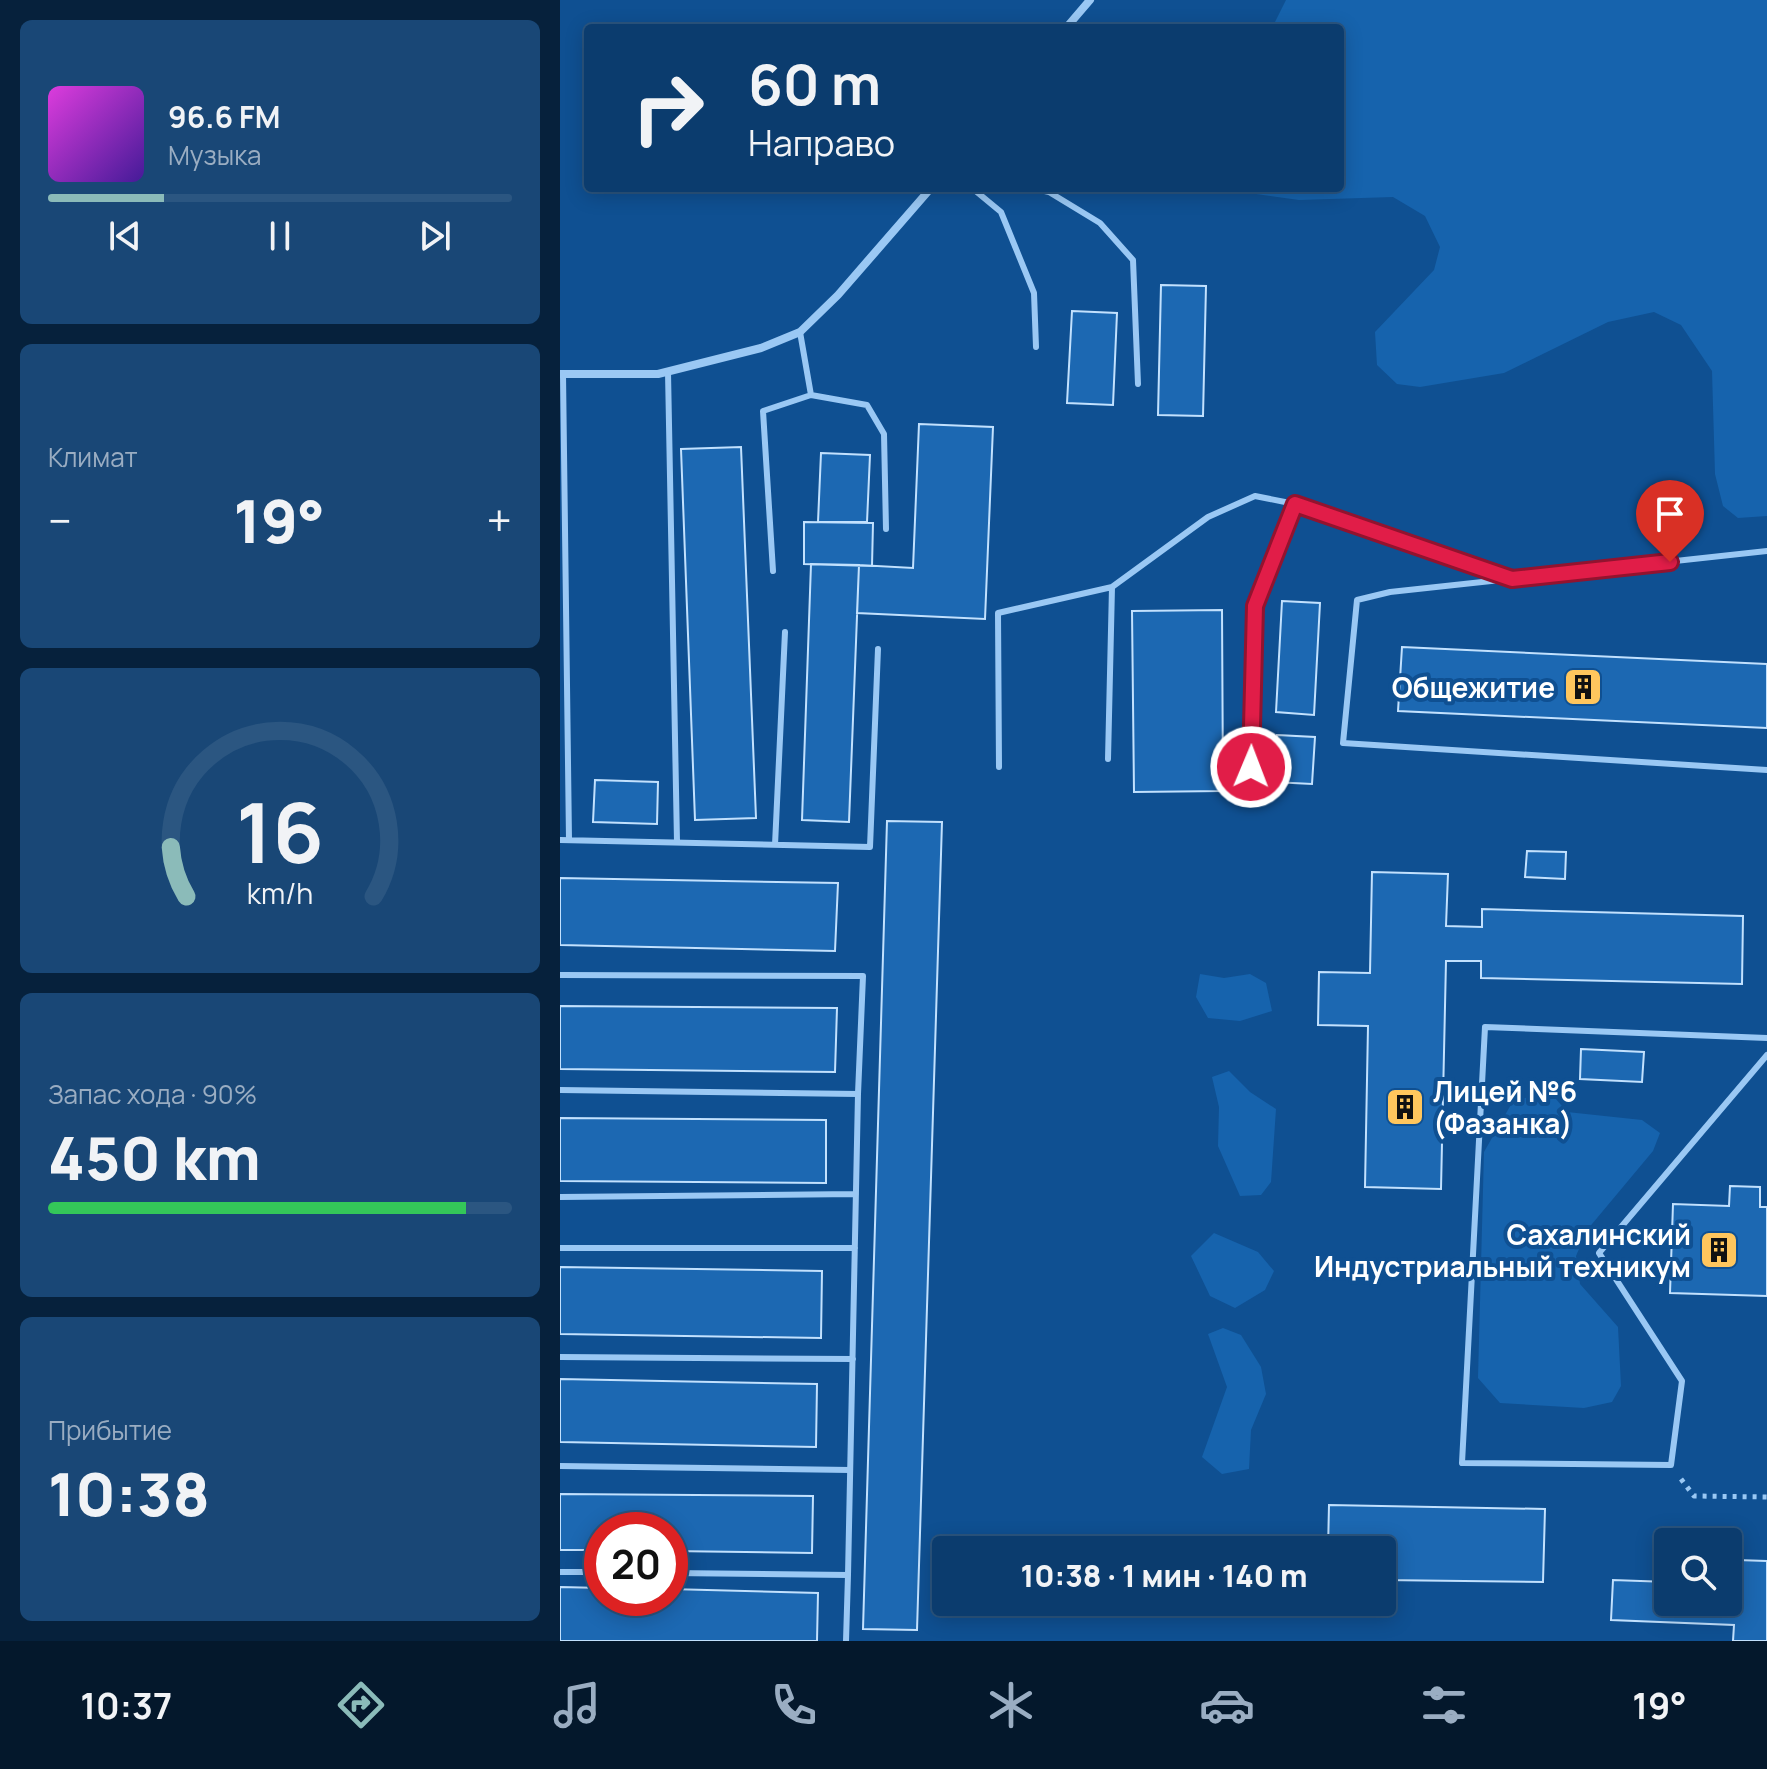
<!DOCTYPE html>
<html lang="ru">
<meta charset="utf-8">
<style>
:root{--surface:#0b3c6e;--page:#194776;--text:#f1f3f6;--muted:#9aadc2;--line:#2b5681;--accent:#8bbbb9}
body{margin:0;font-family:Manrope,sans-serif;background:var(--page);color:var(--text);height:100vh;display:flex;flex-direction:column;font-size:30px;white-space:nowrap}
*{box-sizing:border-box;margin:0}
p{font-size:26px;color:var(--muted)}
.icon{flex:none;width:44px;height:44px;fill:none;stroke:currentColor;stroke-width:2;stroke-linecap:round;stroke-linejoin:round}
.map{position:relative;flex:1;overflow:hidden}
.panel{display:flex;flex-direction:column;gap:20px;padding:20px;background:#06213c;width:560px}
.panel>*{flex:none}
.hud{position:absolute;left:24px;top:24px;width:760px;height:168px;border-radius:8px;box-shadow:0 4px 20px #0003,0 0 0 2px var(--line);background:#0b3c6e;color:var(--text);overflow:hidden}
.controls{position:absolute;left:1094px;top:1528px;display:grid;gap:16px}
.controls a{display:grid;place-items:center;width:88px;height:88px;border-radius:8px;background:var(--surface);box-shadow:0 4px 20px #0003,0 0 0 2px var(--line);font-size:40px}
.speed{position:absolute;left:24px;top:1512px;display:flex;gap:16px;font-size:40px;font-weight:700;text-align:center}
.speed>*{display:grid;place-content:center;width:104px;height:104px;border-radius:50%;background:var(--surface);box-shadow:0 4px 20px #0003,0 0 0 2px var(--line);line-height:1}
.speed .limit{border:12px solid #d22;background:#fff;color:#111}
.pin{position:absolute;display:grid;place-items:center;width:68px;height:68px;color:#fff;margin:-82px -34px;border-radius:50% 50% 50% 0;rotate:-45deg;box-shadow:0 0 8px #0007}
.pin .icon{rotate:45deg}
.me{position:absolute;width:88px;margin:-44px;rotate:1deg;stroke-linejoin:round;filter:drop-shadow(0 0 6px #0008)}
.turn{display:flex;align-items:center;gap:28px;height:168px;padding:0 32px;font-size:36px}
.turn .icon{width:104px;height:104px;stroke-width:2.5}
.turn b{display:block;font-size:56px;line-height:68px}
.big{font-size:60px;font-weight:800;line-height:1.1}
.panel .widget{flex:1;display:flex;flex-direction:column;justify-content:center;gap:12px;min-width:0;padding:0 28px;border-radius:12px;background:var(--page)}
.panel .dial{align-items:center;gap:0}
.dial svg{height:208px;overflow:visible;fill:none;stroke:var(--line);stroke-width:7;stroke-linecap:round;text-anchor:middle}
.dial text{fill:var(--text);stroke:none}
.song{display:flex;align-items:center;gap:24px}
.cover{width:96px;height:96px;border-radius:12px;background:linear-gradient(135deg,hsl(300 70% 55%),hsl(260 70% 35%))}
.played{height:8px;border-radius:4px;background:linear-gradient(90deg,var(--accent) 25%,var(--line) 25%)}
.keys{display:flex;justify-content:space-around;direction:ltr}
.heat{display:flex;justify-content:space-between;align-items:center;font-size:44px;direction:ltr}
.charge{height:12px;border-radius:6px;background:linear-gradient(90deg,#34c759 90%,var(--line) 0)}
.trip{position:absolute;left:372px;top:1536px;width:464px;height:80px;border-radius:8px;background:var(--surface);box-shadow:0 4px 20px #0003,0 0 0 2px var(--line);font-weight:800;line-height:80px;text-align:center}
.menu{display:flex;height:128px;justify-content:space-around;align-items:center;background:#04182c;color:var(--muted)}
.menu .icon{width:56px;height:56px}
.menu .selected{color:var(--accent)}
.menu b{font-size:36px;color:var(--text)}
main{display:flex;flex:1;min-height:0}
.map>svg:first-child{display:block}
.green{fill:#1663ad}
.building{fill:#1c68b2;stroke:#c2e1fe;stroke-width:2}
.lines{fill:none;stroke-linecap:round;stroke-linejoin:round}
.path{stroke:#9ac8f4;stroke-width:5;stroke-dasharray:4 6;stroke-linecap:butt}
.lane{stroke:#9ac8f4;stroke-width:6}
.street{stroke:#9ac8f4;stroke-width:8}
.route-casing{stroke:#92132f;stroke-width:20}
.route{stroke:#e11d48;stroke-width:14}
.labels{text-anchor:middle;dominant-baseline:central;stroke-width:8;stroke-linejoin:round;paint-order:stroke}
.poi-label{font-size:28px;font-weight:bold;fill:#fff;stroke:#0f5092;text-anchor:end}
</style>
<main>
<section class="panel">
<div class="widget">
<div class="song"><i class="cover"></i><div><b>96.6 FM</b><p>Музыка</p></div></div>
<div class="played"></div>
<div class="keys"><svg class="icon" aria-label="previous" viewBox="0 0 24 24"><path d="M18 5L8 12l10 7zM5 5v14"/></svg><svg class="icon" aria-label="pause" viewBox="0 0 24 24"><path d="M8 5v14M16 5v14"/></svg><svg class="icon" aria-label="next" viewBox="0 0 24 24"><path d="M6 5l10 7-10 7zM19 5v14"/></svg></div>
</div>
<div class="widget"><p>Климат</p>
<div class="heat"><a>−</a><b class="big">19°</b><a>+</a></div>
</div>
<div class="widget dial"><svg viewBox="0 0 100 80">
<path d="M14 69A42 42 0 1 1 86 69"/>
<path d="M14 69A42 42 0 0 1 8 50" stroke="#8bbbb9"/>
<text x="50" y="56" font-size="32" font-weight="700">16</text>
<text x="50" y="72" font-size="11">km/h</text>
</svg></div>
<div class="widget"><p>Запас хода · 90%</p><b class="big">450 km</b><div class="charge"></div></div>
<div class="widget"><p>Прибытие</p><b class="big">10:38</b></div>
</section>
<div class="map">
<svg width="1207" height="1641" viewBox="0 0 1207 1641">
<rect width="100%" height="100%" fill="#0f5092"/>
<path class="green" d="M726,0H1207V516L1178,518L1163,506L1155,474L1152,371L1121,325L1094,312L1048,322L944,373L860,387L837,384L817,365L815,332L874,270L880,247L865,216L833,197L739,200L689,193L687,188H780V28H712Z
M640,974L664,978L690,974L706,983L712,1011L680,1021L648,1018L636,997Z
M669,1071L690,1092L716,1109L711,1182L701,1195L680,1196L658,1146L659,1107L652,1077Z
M990,1092L1007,1112L1082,1120L1100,1133L1093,1151L1027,1230L1016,1256L1020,1284L1058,1327L1061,1386L1052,1402L1024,1408L940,1403L918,1378L924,1152L953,1101Z
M654,1233L698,1252L714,1271L705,1290L675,1308L650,1296L631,1256Z
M663,1328L681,1335L701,1367L706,1394L691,1430L689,1469L662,1474L642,1457L667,1387L648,1334Z"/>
<path class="building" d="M601,285L646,286L643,416L598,415Z
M512,311L557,313L553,405L507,403Z
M359,424L433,427L425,619L297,613L299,565L353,568Z
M181,447L196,818L135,820L121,449Z
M261,453L310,455L307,522H258Z
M244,522L313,523L312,566L244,564Z
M251,564L299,565L289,822L242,820Z
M722,601L760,603L754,715L716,712Z
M662,610L663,791L574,792L572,611Z
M842,647L1207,664V728L838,711Z
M717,735L755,737L752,784L713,782Z
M35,780L98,782L97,824L33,822Z
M327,821L382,822L357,1630L303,1629Z
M967,851L1006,852L1005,879L965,877Z
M812,872L888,874L886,926L922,927V909L1183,916L1182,984L921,978V961H886L881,1189L805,1187L808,1026L758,1025L759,972L810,973Z
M0,878L278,883L275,951L0,945Z
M0,1006L277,1008L275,1072L0,1069Z
M1021,1049L1084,1052L1082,1082L1020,1079Z
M0,1118L266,1120V1183L0,1181Z
M1170,1186L1200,1187V1207H1207V1296L1110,1293L1113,1204L1169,1206Z
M0,1267L262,1271L261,1338L0,1334Z
M0,1379L257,1384L256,1447L0,1442Z
M0,1494L253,1496L252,1553L110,1551V1530H42V1550H0Z
M769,1505L985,1509L983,1582L822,1580V1550H768Z
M1177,1560L1207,1561V1641H1173L1174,1625L1051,1620L1053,1580L1108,1582V1602H1168V1585H1175Z
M0,1587L42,1588V1598H110V1589L258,1593L257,1641H0Z"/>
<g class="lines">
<path class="path" d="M1121,1479L1134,1496L1207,1497"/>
<path class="lane" d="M412,188L441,212L474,293L476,347
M472,188L489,192L540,223L573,260L578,384
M108,372L117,842
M3,374L9,840
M251,395L307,405L324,434L326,529
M1207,551L830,592L797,600L783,743L1207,770
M213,571L203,411L251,395L240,332
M548,759L552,587
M439,767L438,613L552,587L648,517L695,496L735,504
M691,767L695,606L735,504L949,578
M0,840L310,847L318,649
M215,845L225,632
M0,975L303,976L298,1094
M1207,1038L925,1027L902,1463L1111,1465L1122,1381L1039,1253L1207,1055
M0,1090L298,1094L288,1575L110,1573
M0,1197L296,1194
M0,1248H295
M0,1357L293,1359
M0,1466L290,1470
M0,1572H42
M286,1641L288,1575"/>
<path class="street" d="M506,28L530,0
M0,374H98L201,348L240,332L278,295L371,188"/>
</g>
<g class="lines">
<g class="route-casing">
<path id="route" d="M691,767L695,606L735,504L952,579L1110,562"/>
</g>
<use href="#route" class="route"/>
</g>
<defs>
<g id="building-square" transform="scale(2)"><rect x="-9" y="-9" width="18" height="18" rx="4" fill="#ffc65d" stroke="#0f5092"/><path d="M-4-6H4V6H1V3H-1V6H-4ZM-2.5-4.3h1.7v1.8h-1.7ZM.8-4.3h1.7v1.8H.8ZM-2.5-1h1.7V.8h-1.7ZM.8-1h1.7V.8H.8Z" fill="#111"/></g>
</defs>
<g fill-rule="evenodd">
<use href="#building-square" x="1023" y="687"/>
<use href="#building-square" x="845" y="1107"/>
<use href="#building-square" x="1159" y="1250"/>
</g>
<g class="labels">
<g class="poi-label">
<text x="995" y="687">Общежитие</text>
<text x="873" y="1091" text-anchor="start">Лицей №6<tspan x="873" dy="32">(Фазанка)</tspan></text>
<text x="1131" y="1234">Сахалинский<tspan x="1131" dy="32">Индустриальный техникум</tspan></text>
</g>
</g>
</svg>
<div class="controls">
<a><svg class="icon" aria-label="search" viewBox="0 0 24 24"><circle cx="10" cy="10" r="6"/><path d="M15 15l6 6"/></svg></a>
</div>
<div class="speed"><div class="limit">20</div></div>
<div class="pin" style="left:1110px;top:562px;background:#d93025"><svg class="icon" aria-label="arrive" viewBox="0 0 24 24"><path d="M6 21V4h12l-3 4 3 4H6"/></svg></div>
<svg class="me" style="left:691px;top:767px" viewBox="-20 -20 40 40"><circle r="17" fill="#e11d48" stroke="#fff" stroke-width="3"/><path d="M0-11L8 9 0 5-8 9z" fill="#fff"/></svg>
<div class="trip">10:38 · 1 мин · 140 m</div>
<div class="hud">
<div class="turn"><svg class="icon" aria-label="right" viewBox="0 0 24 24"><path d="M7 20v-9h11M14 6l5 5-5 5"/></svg><div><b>60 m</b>Направо</div></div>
</div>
</div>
</main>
<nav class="menu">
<b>10:37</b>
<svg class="icon selected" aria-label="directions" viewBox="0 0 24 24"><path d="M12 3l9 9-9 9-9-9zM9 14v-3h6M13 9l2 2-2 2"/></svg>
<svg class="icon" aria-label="music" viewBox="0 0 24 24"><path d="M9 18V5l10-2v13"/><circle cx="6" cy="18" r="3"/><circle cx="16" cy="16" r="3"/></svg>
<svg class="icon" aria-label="phone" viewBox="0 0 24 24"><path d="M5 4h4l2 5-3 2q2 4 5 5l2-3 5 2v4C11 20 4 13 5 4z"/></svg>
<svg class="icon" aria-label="climate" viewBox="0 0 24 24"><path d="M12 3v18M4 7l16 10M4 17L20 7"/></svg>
<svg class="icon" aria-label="car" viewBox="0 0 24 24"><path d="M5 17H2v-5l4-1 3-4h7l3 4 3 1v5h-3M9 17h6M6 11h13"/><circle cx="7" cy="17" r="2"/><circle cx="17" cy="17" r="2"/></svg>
<svg class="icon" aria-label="filters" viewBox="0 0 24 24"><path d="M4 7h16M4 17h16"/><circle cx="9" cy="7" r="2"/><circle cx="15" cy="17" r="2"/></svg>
<b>19°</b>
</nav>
